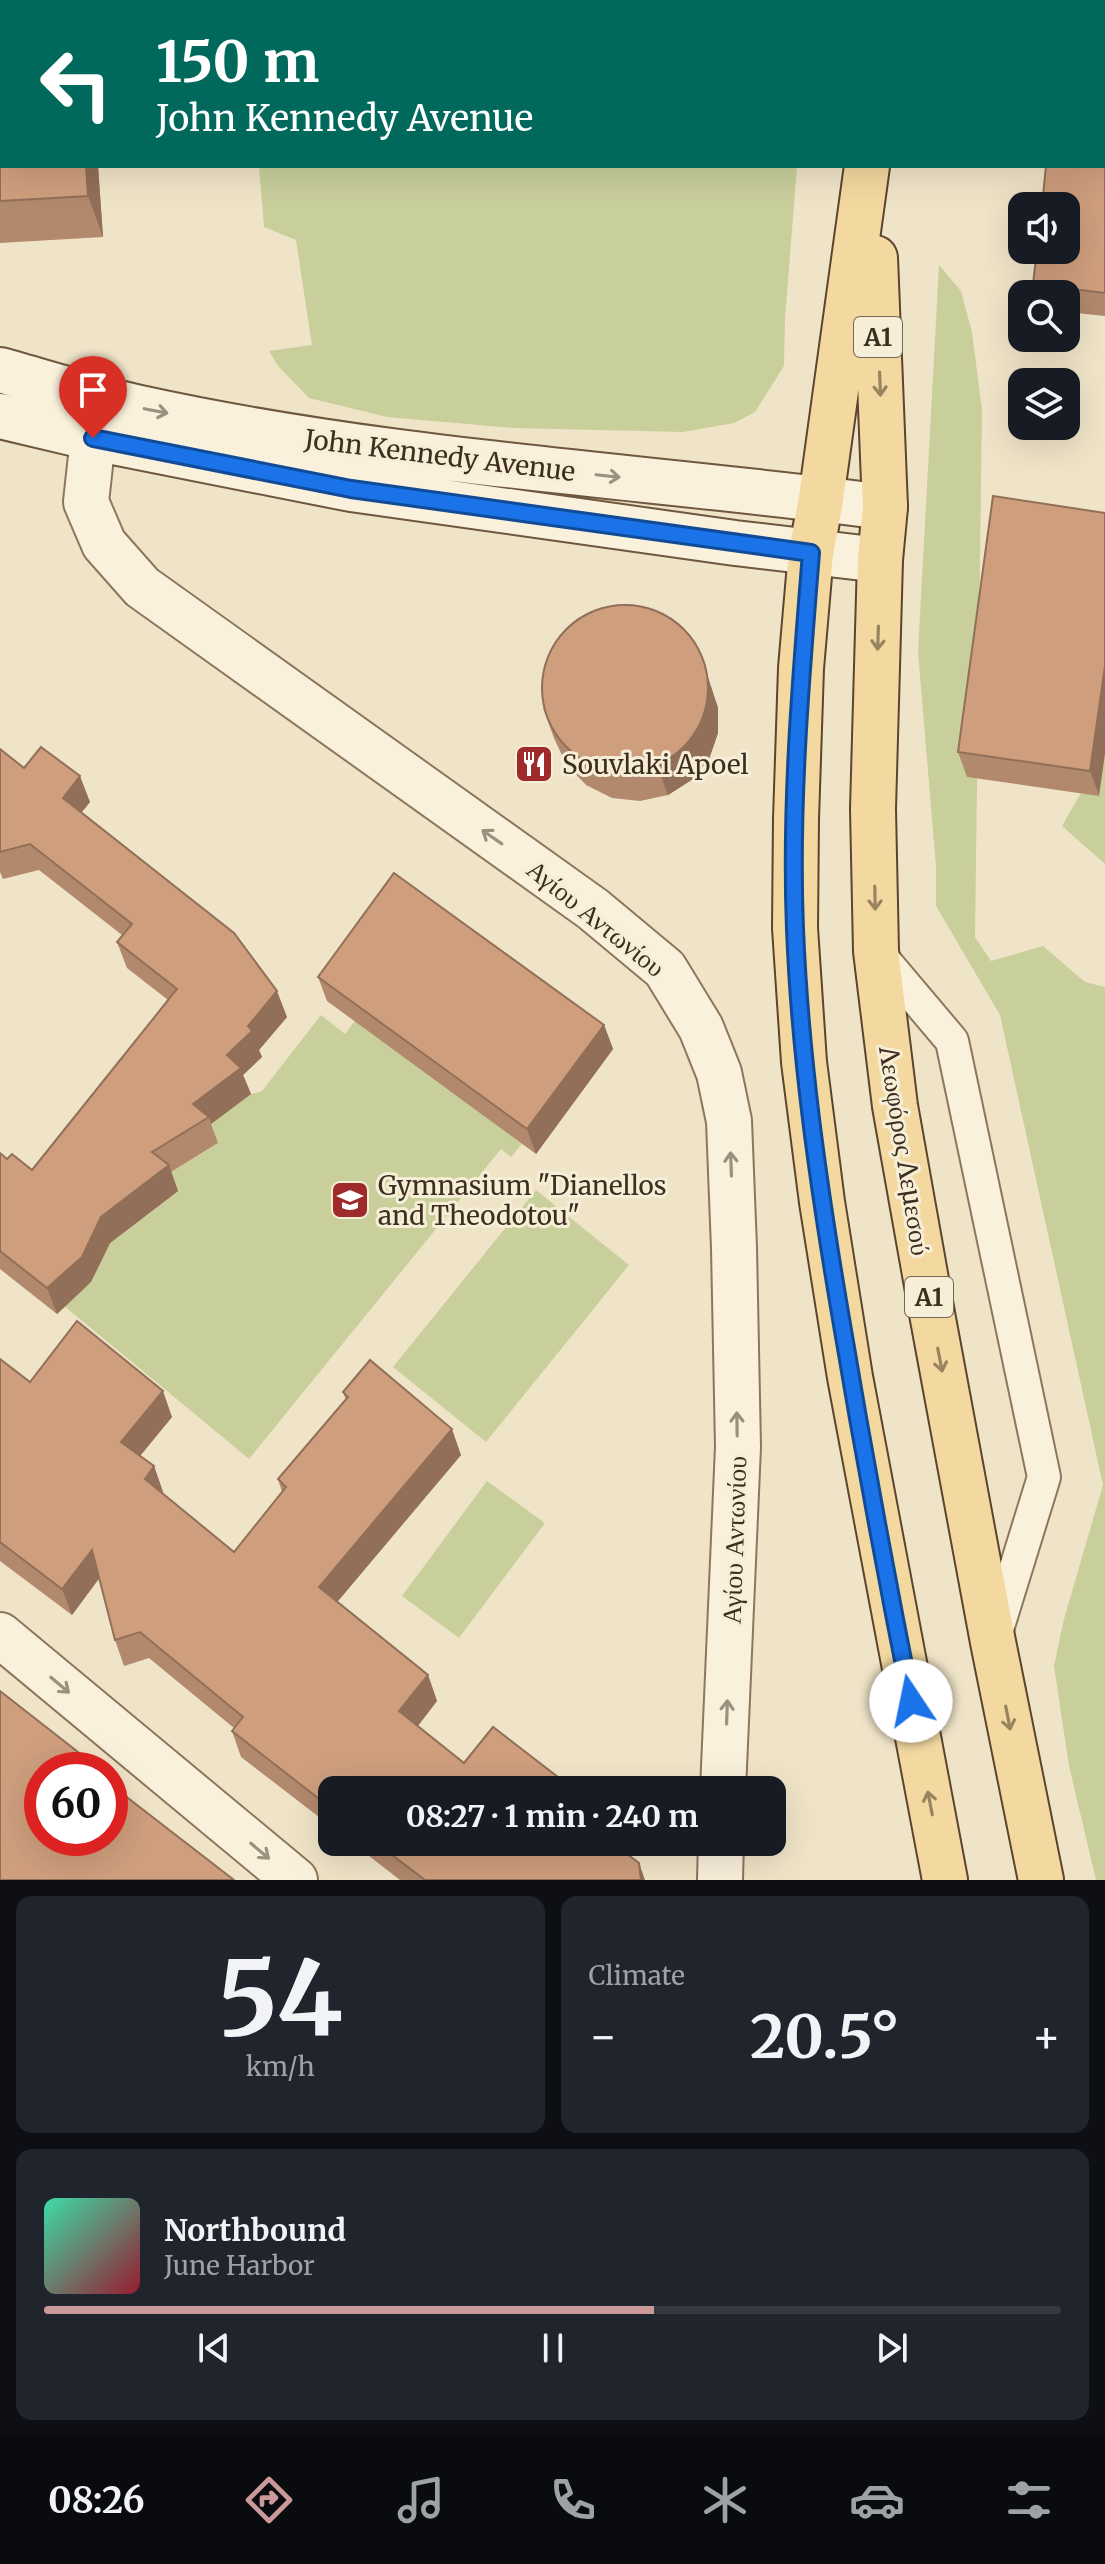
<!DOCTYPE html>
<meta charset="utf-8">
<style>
:root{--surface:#171b24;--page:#20242c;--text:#f1f3f6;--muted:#9ea1a6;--line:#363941;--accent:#cc999b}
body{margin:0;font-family:Merriweather,serif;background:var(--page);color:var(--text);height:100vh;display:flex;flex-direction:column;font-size:30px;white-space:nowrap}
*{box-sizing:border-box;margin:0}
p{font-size:26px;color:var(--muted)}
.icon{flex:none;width:44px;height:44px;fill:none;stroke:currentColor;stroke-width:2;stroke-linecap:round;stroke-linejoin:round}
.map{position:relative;height:1880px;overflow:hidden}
.drawer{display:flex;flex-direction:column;gap:16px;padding:16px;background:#0d0f14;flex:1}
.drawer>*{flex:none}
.guide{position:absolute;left:0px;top:0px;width:1106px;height:168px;box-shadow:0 8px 32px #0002;background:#00695c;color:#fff;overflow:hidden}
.buttons{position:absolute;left:1008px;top:192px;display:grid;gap:16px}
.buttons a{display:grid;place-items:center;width:72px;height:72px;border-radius:16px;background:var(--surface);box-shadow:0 8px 32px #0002;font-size:40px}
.speed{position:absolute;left:24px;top:1752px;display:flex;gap:16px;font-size:40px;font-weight:700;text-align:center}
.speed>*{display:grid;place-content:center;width:104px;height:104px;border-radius:50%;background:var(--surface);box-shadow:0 8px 32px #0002;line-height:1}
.speed .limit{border:12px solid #d22;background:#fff;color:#111}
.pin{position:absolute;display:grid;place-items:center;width:68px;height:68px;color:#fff;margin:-82px -34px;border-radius:50% 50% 50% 0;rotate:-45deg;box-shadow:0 0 8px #0007}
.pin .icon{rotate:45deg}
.me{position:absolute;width:88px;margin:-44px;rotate:349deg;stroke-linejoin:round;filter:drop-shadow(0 0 6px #0008)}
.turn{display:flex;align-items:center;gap:28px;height:168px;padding:0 24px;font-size:36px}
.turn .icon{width:104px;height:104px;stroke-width:2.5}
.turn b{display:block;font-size:56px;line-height:68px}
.big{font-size:60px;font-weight:700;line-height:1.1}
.drawer .tile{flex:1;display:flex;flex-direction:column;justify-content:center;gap:12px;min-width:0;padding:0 28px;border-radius:16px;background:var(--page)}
.drawer .dial{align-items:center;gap:0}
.dial b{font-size:104px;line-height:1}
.song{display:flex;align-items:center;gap:24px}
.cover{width:96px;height:96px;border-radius:12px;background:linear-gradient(135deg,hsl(160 70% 55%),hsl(350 70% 35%))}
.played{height:8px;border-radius:4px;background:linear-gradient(90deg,var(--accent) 60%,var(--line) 60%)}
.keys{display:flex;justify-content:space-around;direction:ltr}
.heat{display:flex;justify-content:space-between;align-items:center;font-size:44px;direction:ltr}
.drawer .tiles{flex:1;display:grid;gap:16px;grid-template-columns:1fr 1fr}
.tile:last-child{grid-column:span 2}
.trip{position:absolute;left:318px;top:1776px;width:468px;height:80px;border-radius:16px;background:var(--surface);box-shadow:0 8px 32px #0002;font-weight:700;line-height:80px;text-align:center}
.tab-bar{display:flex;height:128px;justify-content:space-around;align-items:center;background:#090b0e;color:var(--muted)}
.tab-bar .icon{width:56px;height:56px}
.tab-bar .on{color:var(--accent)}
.tab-bar b{font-size:36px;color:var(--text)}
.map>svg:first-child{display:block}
.green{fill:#c9cf9b}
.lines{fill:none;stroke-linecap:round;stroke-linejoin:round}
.service-casing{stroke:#8d765c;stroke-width:36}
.minor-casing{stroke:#8d765c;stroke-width:48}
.secondary-casing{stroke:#6f573f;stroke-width:48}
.primary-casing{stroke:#5b4430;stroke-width:48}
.service{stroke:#faf1dc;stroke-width:32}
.minor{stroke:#faf1dc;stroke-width:44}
.secondary{stroke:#faf1dc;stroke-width:44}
.primary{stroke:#f3d9a0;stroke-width:44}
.wall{fill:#b2896c}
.shaded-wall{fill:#916f58}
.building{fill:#cf9f7d;stroke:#916f58;stroke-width:2}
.oneway{stroke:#988460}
.oneway2{stroke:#9c907e}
.route-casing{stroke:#114b97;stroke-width:20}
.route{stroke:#1a73e8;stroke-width:14}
.labels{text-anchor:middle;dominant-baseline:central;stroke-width:6;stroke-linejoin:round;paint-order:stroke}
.shield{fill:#f7eed8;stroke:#756857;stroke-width:2}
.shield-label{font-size:24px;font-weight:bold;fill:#3d2e20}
.street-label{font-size:26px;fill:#3d2e20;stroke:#f7eed8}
.poi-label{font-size:26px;fill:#3d2e20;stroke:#f7eed8;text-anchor:start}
</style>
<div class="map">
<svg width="1105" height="1880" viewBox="0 0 1105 1880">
<rect width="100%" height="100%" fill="#f0e4c8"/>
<path class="green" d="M247,0H813L248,2Z
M259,166H797L785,319L784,366L755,412L734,423L683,432L513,428L387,417L309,398L278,366L269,351L312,345L296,240L264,227Z
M939,265L961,291L972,332L982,411L975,937L991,961L1043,946L1085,982L1105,987V1880H1096L1069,1766L1054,1666L1064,1619L1103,1485L1000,1015L936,906V867L918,652Z
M1105,751V864L1062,826Z
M321,1015L345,1034L359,1015L522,1144L511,1157L501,1149L249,1459L63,1305L91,1283L108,1245L161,1178L217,1144L203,1130L251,1094L262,1091Z
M536,1190L629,1265L486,1442L393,1367Z
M487,1481L545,1523L459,1638L402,1596Z"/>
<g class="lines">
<g class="service-casing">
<path id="service" d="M876,951L952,1041L1044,1477L994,1639"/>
</g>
<g class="minor-casing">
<path id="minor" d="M93,438L86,502L104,544L142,587L593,909L665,969L701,1028L719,1073L729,1121L734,1248L738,1447L723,1790
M0,1635L295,1880
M720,1880L721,1842"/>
</g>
<g class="secondary-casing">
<path id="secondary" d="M0,370C47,383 93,398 140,408C386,462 637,475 885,507
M0,416L93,438L351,489L735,543L880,560"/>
</g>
<g class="primary-casing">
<path id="primary" d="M884,2V0
M867,166L821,499L811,553L801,668L796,819L795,928L804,1062L822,1202L850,1377L945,1880
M875,258L885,507L880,560L873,809L876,951L895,1106L933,1319L993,1642L1041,1880"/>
</g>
<use href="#service" class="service"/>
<use href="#minor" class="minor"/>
<use href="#secondary" class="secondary"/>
<use href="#primary" class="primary"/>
</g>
<path class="wall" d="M0,0H88V2H2V166H98L103,237L0,243Z
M1105,0V316L1066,312V294H1036L1033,284L1104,166Z
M993,496L1099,796L967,777L958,752Z
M700,653L718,708V733L709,759L693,779L668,795L640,801L612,798L586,785L566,764L554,738L543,708Z
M0,749L24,768L90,802L81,813L287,1017L259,1050L262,1057L243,1075L251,1094L211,1124L218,1143L171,1172L178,1191L110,1243L91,1282L57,1314L0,1269V1153L7,1159L32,1170L168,1000L127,968L117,942L122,935L39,870L3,879L0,872Z
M318,977L604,1025L613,1049L536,1154L327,1001Z
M0,1359L30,1382L172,1417L140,1456L154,1466L163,1492L162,1493L234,1552L282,1492L278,1479L346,1400L343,1392L461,1455L337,1602L428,1675L437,1701L418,1726L464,1763L567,1784L332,1790V1827L241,1757L232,1731L234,1728L149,1658L124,1666L115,1640L99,1578L72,1615L0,1561Z
M351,1842H611L645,1880H400Z"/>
<path class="shaded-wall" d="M76,0H88V2H76Z
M86,166H98L103,237L88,196Z
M700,653L718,708V733L709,759L693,779L668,795L657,765Z
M1105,666V754L1099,796L1090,771Z
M80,776L90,802L72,824L63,798Z
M277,991L287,1017L259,1050L262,1057L243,1075L251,1094L211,1124L209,1117L193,1104L248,1026Z
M604,1025L613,1049L536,1154L527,1129Z
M169,1165L178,1191L110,1243L91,1282L57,1314L47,1288L101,1217Z
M163,1391L172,1417L130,1468L121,1442Z
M452,1429L461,1455L328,1613L319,1587Z
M154,1466L163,1492L154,1505L145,1479Z
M92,1550L101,1576L72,1615L62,1589Z
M428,1675L437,1701L409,1737L399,1711Z
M639,1863L645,1880H641Z"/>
<path class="building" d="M0,0H76V2H2V166H86L88,196L0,201Z
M1043,0H1105V293L1033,284L1037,250H1066V206H1042L1046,166H1104V2H1043Z
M993,496L1105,513V666L1090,771L958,752Z
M542 688a83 83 0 1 1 166 0a83 83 0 1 1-166 0Z
M41,747L80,776L63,798L234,933L277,991L248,1026L252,1031L227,1055L241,1068L193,1104L209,1117L152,1152L169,1165L101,1217L82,1257L47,1288L0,1251V1153L7,1159L12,1154L32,1170L177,989L117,942L132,924L30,844L0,852V749L24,768Z
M394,873L604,1025L527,1129L318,977Z
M77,1321L163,1391L121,1442L154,1466L145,1479L234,1552L286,1487L278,1479L348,1397L343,1392L370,1360L452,1429L319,1587L428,1675L399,1711L464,1763L493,1727L567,1784L563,1790H332V1809L232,1731L243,1717L140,1632L115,1640L92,1550L62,1589L0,1542V1359L30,1382Z
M0,1691L101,1770H42V1838H110V1777L118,1783L115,1788L234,1880H0Z
M375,1842H611L639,1863L641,1880H425Z"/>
<defs><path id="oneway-shaft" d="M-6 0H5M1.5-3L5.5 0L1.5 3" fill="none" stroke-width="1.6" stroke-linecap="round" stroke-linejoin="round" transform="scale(2)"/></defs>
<g class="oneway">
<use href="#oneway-shaft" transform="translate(880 384) rotate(88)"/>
<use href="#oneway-shaft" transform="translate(878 638) rotate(92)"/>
<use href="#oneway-shaft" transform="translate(875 898) rotate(89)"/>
<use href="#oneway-shaft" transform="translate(940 1360) rotate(79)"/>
<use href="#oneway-shaft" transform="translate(1008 1718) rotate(79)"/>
<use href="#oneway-shaft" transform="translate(930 1803) rotate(-101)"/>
</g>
<g class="oneway2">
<use href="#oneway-shaft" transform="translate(156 411) rotate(11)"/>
<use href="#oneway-shaft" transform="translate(608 476) rotate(6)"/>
<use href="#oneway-shaft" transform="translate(492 837) rotate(-145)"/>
<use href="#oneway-shaft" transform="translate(731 1164) rotate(-92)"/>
<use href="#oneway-shaft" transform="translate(737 1424) rotate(-91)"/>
<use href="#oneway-shaft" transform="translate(60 1685) rotate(40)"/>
<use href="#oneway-shaft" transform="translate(727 1712) rotate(-88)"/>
<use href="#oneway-shaft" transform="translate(260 1851) rotate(40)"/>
</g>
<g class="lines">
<g class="route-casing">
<path id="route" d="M93,438L351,489L811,553C801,677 790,804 795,929C800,1056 818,1182 839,1307C861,1439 885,1570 911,1701"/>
</g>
<use href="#route" class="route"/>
</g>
<defs>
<g id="restaurant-square" transform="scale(2)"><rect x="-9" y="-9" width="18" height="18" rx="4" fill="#9e2a2b" stroke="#f7eed8"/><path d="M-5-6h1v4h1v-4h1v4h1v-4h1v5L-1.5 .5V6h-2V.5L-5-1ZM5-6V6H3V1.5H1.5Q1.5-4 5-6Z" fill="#fff"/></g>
<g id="school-square" transform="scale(2)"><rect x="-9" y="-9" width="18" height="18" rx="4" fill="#9e2a2b" stroke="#f7eed8"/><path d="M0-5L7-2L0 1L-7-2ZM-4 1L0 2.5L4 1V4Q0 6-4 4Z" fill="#fff"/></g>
</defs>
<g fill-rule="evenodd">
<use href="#restaurant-square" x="534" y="764"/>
<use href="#school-square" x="350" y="1200"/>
</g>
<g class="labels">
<g class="shield">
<rect x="854" y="317" width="48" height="40" rx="6"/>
<rect x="905" y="1277" width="48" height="40" rx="6"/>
</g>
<g class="shield-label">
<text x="878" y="337">A1</text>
<text x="929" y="1297">A1</text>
</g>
<g class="street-label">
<text transform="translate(440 455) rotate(7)">John Kennedy Avenue</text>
<text transform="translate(596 918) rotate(39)">Αγίου Αντωνίου</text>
<text transform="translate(905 1151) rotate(81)">Λεωφόρος Λεμεσού</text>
<text transform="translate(734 1540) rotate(-88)">Αγίου Αντωνίου</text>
</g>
<g class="poi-label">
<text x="562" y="764">Souvlaki Apoel</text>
<text x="378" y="1185">Gymnasium "Dianellos<tspan x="378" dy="30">and Theodotou"</tspan></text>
</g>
</g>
</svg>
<div class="buttons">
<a><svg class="icon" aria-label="sound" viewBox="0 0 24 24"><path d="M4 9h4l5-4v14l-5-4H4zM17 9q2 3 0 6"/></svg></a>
<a><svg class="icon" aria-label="search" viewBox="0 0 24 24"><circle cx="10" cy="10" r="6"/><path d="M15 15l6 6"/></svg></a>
<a><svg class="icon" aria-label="layers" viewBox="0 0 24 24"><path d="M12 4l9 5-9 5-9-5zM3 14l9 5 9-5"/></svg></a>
</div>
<div class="speed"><div class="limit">60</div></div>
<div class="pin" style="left:93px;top:438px;background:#d93025"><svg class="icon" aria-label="arrive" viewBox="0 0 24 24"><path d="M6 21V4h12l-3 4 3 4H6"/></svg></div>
<svg class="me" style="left:911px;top:1701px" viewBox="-20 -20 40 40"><circle r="19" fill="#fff"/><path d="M0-13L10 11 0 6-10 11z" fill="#1a73e8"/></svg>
<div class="trip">08:27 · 1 min · 240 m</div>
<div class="guide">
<div class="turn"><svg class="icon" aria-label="left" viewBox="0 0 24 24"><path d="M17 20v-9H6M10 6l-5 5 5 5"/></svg><div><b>150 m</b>John Kennedy Avenue</div></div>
</div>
</div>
<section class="drawer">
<div class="tiles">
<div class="tile dial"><b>54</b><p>km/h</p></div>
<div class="tile"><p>Climate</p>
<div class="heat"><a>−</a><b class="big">20.5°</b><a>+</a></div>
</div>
<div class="tile">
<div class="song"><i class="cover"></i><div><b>Northbound</b><p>June Harbor</p></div></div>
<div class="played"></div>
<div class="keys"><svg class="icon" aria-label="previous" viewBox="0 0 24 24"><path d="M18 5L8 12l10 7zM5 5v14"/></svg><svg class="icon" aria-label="pause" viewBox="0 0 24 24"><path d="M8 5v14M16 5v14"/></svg><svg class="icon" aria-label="next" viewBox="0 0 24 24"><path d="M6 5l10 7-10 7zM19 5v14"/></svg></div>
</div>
</div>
</section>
<nav class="tab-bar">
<b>08:26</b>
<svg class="icon on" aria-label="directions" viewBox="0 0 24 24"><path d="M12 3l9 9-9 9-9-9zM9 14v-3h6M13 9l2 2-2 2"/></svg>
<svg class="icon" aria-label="music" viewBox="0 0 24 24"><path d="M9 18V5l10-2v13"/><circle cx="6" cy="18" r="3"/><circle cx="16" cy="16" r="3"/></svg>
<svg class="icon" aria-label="phone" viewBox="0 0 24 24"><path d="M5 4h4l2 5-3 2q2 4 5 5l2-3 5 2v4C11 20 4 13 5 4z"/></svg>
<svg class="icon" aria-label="climate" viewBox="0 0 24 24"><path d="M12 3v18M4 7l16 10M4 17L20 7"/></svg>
<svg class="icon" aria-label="car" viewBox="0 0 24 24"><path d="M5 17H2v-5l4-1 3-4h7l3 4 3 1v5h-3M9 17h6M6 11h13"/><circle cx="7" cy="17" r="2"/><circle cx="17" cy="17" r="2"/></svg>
<svg class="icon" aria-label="filters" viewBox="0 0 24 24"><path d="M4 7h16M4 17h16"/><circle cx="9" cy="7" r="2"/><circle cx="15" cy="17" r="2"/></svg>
</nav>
